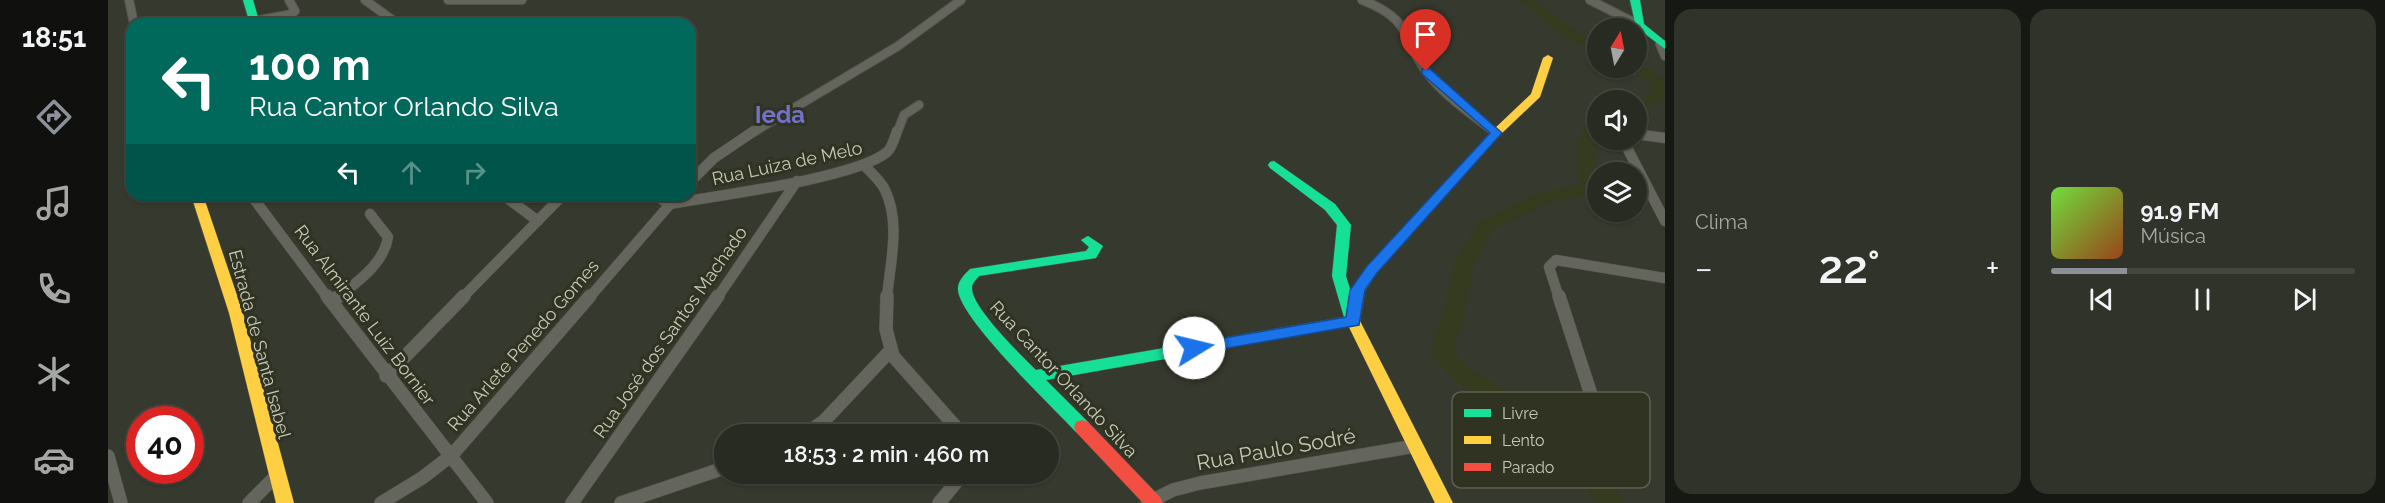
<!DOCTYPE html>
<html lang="pt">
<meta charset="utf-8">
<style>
:root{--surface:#282b22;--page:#30332a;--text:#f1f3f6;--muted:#a5a7a5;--line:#444740;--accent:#8c9099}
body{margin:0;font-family:Raleway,sans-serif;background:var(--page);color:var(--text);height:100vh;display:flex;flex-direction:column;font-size:22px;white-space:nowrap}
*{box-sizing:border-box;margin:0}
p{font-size:20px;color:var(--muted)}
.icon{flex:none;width:33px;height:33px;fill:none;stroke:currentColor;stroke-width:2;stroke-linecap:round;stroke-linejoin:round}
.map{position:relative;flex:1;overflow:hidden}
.details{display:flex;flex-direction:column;gap:9px;padding:9px;background:#161813;width:720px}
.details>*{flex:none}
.top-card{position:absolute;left:18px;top:18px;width:570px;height:183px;border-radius:18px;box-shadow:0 2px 4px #0004,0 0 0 2px var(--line);background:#00695c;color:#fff;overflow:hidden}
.needle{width:39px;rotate:10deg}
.tools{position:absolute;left:1479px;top:18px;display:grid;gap:12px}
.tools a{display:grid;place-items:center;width:60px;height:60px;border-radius:50%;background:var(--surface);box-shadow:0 2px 4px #0004,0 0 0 2px var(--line);font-size:30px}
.speed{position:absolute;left:18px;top:406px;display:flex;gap:12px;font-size:30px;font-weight:700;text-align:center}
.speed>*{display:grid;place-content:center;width:78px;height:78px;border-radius:50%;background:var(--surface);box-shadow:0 2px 4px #0004,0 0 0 2px var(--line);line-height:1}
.speed .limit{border:9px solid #d22;background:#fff;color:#111}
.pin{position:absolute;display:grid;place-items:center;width:51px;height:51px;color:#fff;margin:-62px -26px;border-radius:50% 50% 50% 0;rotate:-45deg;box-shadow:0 0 6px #0007}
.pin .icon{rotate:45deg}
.me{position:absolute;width:66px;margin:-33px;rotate:81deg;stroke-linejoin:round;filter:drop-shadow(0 0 4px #0008)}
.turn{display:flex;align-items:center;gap:21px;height:126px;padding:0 24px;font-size:27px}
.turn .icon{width:78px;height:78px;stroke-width:2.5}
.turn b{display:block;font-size:42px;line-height:51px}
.lanes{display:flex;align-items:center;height:57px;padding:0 24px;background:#0003;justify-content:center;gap:30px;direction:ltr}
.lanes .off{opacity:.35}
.big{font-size:45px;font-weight:600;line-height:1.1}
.details .widget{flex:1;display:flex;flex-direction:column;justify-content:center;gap:9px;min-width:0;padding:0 21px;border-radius:18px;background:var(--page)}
.song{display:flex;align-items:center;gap:18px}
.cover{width:72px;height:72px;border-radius:9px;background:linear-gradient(135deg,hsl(100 70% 55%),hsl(20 70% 35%))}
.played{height:6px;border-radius:3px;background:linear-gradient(90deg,var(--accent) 25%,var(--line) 25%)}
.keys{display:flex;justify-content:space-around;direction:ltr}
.heat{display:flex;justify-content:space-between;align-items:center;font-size:33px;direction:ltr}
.details .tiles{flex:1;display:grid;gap:9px;grid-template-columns:repeat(2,1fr)}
.trip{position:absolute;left:606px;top:424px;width:345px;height:60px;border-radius:30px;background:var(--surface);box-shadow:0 2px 4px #0004,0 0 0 2px var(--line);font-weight:600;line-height:60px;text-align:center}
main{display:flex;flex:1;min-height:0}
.tabs{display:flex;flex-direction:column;width:108px;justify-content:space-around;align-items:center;background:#10110e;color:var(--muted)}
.tabs .icon{width:42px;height:42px}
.tabs .selected{color:var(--accent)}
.tabs b{font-size:27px;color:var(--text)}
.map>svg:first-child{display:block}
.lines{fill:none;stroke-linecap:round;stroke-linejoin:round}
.river{fill:#353b1e;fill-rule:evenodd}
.street-far2-casing{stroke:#53554b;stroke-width:10}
.street-far1-casing{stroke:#53554b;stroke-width:11}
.street-casing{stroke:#53554b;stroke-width:14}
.fast-casing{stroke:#53554b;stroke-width:1}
.slow-casing{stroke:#53554b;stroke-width:1}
.jam-casing{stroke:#53554b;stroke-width:1}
.street-far2{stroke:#64665d;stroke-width:8}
.street-far1{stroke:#64665d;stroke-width:10}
.street{stroke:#64665d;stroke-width:13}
.fast{fill:#16e098;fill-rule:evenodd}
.slow{fill:#ffcf43;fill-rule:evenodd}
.jam{fill:#f24e42;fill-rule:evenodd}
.route{fill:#1a73e8;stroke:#114b97;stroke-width:1.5}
.labels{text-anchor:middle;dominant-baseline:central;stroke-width:6;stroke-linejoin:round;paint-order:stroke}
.street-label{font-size:18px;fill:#c5c8b8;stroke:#303321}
.near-street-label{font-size:21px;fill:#c5c8b8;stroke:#303321}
.district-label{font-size:24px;font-weight:bold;fill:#7472ca;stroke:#303321}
.key{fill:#303321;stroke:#5d604e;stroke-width:1.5}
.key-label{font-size:16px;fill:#c5c8b8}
</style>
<main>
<nav class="tabs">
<b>18:51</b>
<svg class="icon selected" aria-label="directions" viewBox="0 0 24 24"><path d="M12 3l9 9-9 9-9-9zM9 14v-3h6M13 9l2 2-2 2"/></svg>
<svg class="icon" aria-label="music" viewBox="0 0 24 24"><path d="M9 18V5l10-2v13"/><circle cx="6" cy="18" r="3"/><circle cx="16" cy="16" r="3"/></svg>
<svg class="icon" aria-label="phone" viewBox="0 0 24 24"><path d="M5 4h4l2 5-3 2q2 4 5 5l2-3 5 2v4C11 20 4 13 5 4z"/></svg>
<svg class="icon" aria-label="climate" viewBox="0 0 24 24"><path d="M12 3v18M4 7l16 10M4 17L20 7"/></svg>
<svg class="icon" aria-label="car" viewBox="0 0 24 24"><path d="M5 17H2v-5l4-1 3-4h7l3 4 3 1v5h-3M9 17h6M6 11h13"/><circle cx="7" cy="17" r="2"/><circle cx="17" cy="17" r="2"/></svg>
</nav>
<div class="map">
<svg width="1557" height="503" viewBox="0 0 1557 503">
<rect width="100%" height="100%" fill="#36392d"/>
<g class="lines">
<path class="river" d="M1412,0H1427L1469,33L1490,42V52L1459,39Z
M1528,65L1542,69L1557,81L1553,103L1528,107V100H1521L1540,96L1542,83L1516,68H1528Z
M1490,112L1487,151L1490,192L1440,203L1385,230L1367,261L1356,318L1345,350L1360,367L1396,389L1415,408L1447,431L1481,446L1516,503H1489L1463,460L1429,445L1399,422L1380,401L1344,379L1322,352L1334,318L1347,261L1371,222L1429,194L1473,184C1467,158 1469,136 1484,114Z"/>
<g class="street-far2-casing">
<path id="street-far2" d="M21,0L26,24
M257,0L290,24
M340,0H414
M1254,0C1309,21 1292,42 1324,79C1342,100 1366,116 1388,133
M1482,0L1531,25
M146,21L184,14L187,11L181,0
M1552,44L1557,56
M644,133L790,46L853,0
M789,133L796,115L811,105"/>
</g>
<g class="street-far1-casing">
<path id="street-far1" d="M1386,131L1388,133
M1528,134L1557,138
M1515,140L1557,221
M756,165C763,173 773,181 777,190C793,223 782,263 779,298
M582,182L606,158L646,131
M143,195L220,298
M395,195L430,221
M547,195L561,204C607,196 749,178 779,152C784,148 787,137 789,131
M229,298C249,282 276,264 280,237L262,214
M354,298L455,195
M481,298L570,195
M609,298L689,181
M1451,298L1441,267L1448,260L1557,278"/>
</g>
<g class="street-casing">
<path id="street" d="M219,296L379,503
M779,296L778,329L785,356L855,435
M1451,296L1502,453
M224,302L231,296
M278,376L356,296
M696,435L716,421L782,351
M0,456L13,503
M141,503L168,476
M273,503L314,478L344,455L482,296
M464,503L610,296
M513,503L616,468
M831,503L855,474
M1039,503L1065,490L1092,483L1307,446"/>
</g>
<g class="fast-casing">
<path id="fast" d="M135,0H145L152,24H142Z
M1522,0H1532L1536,24L1557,41V49L1528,27Z
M1166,161L1227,204L1243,225L1238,276L1252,321L1250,325L938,380L980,422L982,427L980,432L974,434L968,432C946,408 848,316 850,288C850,281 857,274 862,269L978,251L981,247L973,240L980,236L995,246L988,258L871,276C868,280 864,283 864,288C863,307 914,356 928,370L1236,317L1224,276L1229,225L1217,210L1162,168L1160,165L1162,162Z"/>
</g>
<g class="slow-casing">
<path id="slow" d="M1440,55L1445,58L1432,97L1392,135L1269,273L1257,291L1252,321L1345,503H1327L1238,321L1243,290L1259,267L1384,131L1423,94L1435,58Z
M83,195H95L135,313L186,503H168L121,313Z"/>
</g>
<g class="jam-casing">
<path id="jam" d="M974,420L980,422L1052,497L1055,503H1035L968,432L966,427L968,422Z"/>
</g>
<use href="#street-far2" class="street-far2"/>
<use href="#street-far1" class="street-far1"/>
<use href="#street" class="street"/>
<use href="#fast" class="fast"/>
<use href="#slow" class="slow"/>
<use href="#jam" class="jam"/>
</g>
<path class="route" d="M1314,69H1322L1394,133L1269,273L1257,290L1251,325L1086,354L1081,352L1078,348L1081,344L1086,343L1238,317L1242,290L1259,266L1382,133L1314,74Z"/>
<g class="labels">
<g class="street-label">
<text transform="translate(679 163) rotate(-12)">Rua Luiza de Melo</text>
<text transform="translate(257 315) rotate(53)">Rua Almirante Luiz Bornier</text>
<text transform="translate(562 332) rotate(-55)">Rua José dos Santos Machado</text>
<text transform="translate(152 344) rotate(75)">Estrada de Santa Isabel</text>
<text transform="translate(415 345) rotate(-49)">Rua Arlete Penedo Gomes</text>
<text transform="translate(956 379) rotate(47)">Rua Cantor Orlando Silva</text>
</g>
<g class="near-street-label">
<text transform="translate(1168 449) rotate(-10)">Rua Paulo Sodré</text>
</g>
<g class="district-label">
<text x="672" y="114">Ieda</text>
</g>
</g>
<rect x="1344" y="392" width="198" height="96" rx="9" class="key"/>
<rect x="1356" y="409" width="27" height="8" fill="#16e098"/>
<rect x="1356" y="436" width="27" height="8" fill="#ffcf43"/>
<rect x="1356" y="463" width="27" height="8" fill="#f24e42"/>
<g class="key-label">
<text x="1394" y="419">Livre</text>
<text x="1394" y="446">Lento</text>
<text x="1394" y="473">Parado</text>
</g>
</svg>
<div class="tools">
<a><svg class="needle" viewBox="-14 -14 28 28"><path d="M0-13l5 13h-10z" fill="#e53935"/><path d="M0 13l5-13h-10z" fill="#a5a7a5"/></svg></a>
<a><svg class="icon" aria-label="sound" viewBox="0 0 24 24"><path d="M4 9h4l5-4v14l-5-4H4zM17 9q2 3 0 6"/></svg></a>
<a><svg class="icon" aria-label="layers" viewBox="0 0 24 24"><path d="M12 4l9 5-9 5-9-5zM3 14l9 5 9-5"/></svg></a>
</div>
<div class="speed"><div class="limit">40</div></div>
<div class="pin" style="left:1318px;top:71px;background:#d93025"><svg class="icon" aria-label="arrive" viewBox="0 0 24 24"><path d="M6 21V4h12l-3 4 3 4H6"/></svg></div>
<svg class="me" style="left:1086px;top:348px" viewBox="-20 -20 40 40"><circle r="19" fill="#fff"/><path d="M0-13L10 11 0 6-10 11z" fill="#1a73e8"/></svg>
<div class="trip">18:53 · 2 min · 460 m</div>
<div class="top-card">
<div class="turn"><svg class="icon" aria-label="left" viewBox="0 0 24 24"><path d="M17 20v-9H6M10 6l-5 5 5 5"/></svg><div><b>100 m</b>Rua Cantor Orlando Silva</div></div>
<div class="lanes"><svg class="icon" aria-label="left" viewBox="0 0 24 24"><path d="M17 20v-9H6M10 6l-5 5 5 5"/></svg><svg class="icon off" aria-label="ahead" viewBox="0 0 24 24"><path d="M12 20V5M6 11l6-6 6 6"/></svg><svg class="icon off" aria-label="right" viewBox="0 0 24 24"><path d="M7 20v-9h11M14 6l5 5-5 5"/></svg></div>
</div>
</div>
<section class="details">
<div class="tiles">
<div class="widget"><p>Clima</p>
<div class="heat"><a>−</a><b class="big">22°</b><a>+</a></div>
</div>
<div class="widget">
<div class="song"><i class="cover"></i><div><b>91.9 FM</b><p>Música</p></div></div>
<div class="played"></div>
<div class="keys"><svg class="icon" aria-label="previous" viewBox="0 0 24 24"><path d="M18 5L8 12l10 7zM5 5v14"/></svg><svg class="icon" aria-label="pause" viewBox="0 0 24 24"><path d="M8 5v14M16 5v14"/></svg><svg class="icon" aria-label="next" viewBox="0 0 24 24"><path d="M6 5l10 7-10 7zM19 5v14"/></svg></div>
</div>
</div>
</section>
</main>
